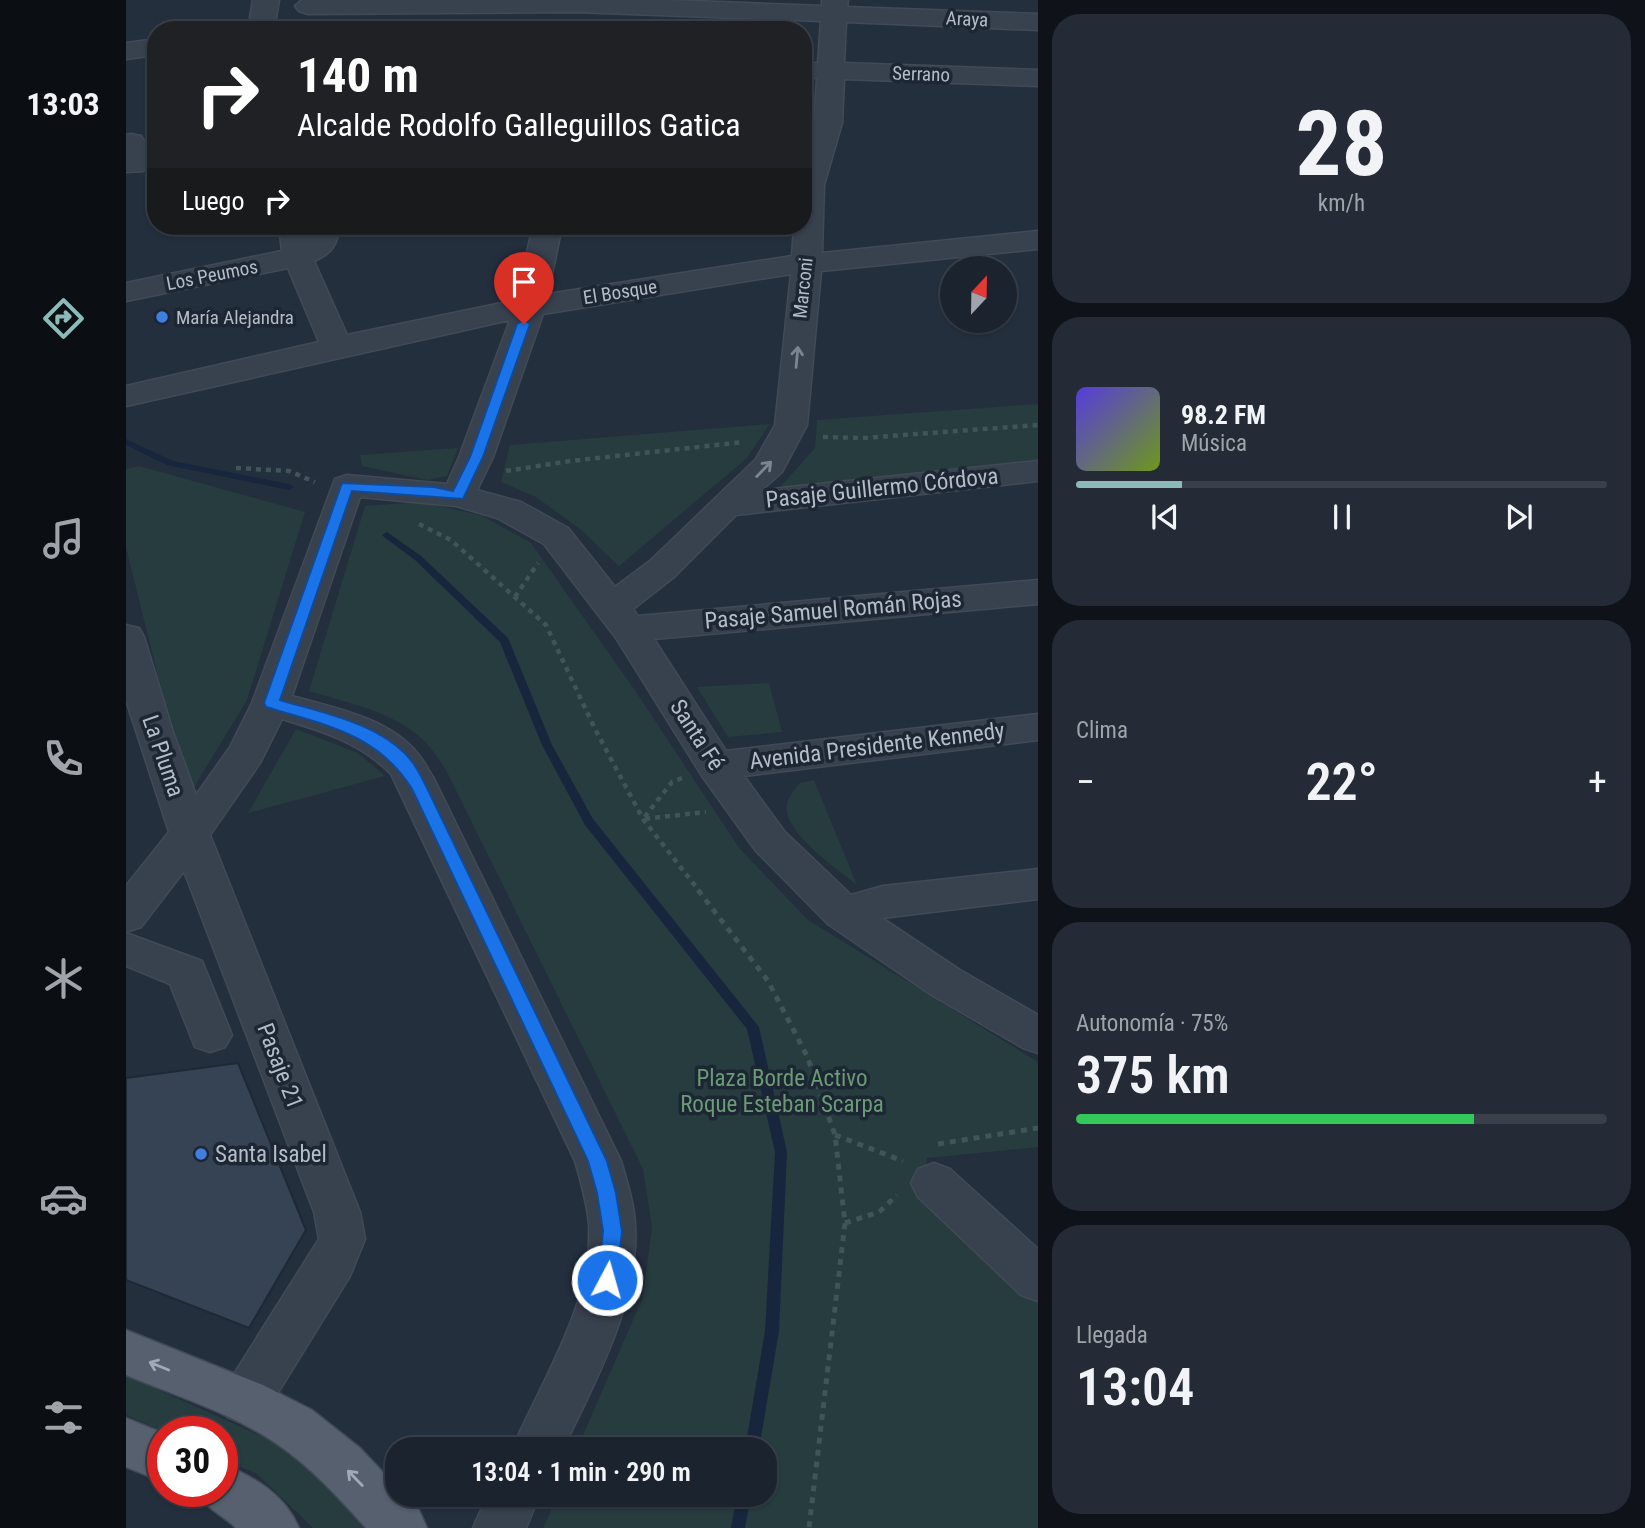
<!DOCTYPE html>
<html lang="es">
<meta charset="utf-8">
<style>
:root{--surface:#1b232e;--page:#242b36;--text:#f1f3f6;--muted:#a0a4aa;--line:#39404a;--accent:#8bbbb9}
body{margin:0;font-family:"Roboto Condensed",sans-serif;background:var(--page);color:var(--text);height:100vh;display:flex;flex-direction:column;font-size:26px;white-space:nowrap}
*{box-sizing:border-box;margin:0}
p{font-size:23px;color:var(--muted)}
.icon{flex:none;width:38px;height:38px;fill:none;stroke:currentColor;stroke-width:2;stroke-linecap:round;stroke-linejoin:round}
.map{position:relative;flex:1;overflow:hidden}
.side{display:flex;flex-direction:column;gap:14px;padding:14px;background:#0f1319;width:607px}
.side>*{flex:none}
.banner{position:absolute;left:21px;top:21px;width:665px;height:214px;border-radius:28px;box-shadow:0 2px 5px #0004,0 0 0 2px var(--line);background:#202124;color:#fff;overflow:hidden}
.needle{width:46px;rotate:22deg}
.buttons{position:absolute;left:814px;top:256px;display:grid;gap:14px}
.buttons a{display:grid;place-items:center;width:77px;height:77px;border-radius:50%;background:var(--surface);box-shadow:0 2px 5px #0004,0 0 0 2px var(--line);font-size:35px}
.speed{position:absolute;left:21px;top:1416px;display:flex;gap:14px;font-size:35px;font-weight:700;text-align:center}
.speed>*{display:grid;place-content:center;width:91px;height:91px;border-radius:50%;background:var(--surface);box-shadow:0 2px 5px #0004,0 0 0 2px var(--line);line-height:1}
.speed .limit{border:10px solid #d22;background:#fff;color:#111}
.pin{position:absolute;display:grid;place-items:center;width:60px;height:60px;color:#fff;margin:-72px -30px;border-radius:50% 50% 50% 0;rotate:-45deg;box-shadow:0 0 7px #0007}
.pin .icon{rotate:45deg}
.me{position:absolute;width:77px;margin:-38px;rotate:6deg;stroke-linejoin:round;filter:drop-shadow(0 0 5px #0008)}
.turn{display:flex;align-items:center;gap:24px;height:147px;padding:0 35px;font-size:32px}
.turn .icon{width:91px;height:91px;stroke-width:2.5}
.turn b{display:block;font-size:49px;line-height:60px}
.then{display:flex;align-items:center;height:66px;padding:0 35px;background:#0003;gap:14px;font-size:26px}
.big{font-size:52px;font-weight:600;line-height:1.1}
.side .card{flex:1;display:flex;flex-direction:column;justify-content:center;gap:10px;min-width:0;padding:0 24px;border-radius:28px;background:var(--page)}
.side .dial{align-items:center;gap:0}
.dial b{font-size:91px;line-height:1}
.song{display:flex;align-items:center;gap:21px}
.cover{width:84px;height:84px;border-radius:10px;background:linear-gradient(135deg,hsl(250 70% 55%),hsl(80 70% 35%))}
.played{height:7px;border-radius:4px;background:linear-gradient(90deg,var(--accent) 20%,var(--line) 20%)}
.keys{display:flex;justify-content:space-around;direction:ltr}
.heat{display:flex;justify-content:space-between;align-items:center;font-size:38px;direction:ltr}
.charge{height:10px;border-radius:5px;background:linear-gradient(90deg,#34c759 75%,var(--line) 0)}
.trip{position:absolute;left:259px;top:1437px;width:392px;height:70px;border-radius:28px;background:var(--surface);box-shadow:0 2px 5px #0004,0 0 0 2px var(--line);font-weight:600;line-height:70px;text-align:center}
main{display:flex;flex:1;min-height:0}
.dock{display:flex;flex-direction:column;width:126px;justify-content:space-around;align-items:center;background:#0b0e12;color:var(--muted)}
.dock .icon{width:49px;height:49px}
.dock .selected{color:var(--accent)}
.dock b{font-size:32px;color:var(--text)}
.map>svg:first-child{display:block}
.green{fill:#263c3f}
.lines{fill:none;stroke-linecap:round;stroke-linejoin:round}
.stream{fill:#17263c;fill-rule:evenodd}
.building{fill:#364354;stroke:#1f2835;stroke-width:2}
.minor-casing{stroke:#414a57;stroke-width:3}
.major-casing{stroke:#414a57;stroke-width:3}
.path-far1{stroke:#3f5557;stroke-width:4.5;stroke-dasharray:5 5;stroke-linecap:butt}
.path{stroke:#3f5557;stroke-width:5;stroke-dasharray:6 6;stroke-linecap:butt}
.minor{fill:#38414e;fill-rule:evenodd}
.major{fill:#56606e;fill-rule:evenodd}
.oneway{stroke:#7c8592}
.oneway2{stroke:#a1aab7}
.route{fill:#1a73e8;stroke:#114b97;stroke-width:2}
.shop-dot{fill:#3f7fe0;stroke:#1d2633;stroke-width:2.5}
.labels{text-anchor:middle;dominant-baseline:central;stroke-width:7;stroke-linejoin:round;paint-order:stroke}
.far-street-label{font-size:19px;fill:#b4bcc9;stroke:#1d2633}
.far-poi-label{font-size:19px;fill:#b4bcc9;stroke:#1d2633;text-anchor:start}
.street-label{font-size:23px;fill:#b4bcc9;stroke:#1d2633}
.park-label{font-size:23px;fill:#6b9a76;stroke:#1d2633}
.poi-label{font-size:23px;fill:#b4bcc9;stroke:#1d2633;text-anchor:start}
</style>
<main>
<nav class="dock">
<b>13:03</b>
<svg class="icon selected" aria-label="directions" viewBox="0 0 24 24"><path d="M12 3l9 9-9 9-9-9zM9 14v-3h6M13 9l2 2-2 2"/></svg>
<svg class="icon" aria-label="music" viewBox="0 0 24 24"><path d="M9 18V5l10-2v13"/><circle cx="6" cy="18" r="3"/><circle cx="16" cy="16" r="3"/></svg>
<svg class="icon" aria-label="phone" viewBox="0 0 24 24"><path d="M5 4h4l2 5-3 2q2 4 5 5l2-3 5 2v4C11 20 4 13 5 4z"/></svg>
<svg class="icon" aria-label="climate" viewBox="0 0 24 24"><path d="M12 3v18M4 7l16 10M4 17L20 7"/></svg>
<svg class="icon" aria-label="car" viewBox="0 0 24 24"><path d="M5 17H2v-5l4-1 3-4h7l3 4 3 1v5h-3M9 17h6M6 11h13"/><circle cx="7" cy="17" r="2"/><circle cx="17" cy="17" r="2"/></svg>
<svg class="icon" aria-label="filters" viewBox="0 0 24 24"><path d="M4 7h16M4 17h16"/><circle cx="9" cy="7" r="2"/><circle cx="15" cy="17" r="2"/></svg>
</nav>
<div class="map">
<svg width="912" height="1528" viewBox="0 0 912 1528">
<rect width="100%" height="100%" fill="#242f3e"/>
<path class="green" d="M912,404V463L648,494L689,448L691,420Z
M644,424L620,459L493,566L454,529L410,497L375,482L384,445Z
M332,448L321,476L301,480L236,466L234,455Z
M13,466L179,512L121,700L62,797L0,547V469Z
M295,502L355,515L405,543L508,689L614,849L682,920L912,1062V1147L801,1158L797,1192L912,1299V1528H417L432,1495L639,1494V1449H451L517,1297L526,1227L517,1169L321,772C315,763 309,753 302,745C274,713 222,703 183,691L239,506Z
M643,683L656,732L602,737L571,687Z
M170,729L232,753L259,776L122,813Z
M688,780L731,885C712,870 664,836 661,812C659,800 667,791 674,783Z
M0,1375L153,1444L234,1507L248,1528H187L131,1474L96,1458V1432L37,1431L0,1415Z"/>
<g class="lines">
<path class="stream" d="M0,439L47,461L163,484L168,487L163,490L41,465L0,445Z
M261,532L295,556L382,638L426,745L467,819L633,1027L661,1152L653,1331L633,1449H619L639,1331L649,1152L621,1029L459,825L416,745L374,642L289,560L258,537L256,535Z
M611,1494H625L619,1528H605Z"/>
</g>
<path class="building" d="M112,1063L180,1230L123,1328L0,1280V1078Z"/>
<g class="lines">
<g class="minor-casing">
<path id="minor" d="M127,0H153L148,30H122Z
M541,0L696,6V0H722L721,7L912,14V30L720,22L718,63L912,70V86L718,79L716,123L698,185L696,253L912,231V249L695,271L681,425L656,472L636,490L912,461V481L610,515L548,577L507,609L512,616L912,580V604L528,639L600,751L912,714V740L618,776L658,831L725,895L757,886L912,869V899L756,918L834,970L912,1015V1053L897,1048L804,994L702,924L630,851L576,776L490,638L418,544L371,518L330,506L234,497L166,696C209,708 263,718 292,754C298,761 302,770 307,777L495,1161C501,1182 508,1203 509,1224C514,1302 469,1381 437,1449H386C417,1378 467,1304 463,1224C461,1202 455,1182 449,1161L265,774C235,743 196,731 156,719L134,763L84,835L234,1212L239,1239L224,1276L137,1417L119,1424L101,1417L94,1401L101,1385L193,1239L188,1212L58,871L15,927L0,932V886L43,832L0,700V625L13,628L18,637L47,732L70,795L104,747L126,703L209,479L221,475L321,484L333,457L384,320L0,406V386L193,342L162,268L0,301V283L156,251L153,226H181L183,236L184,226H212C213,244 205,254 188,261L221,335L390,300L407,226H436L422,294L666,256L668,226H677V160L688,123L691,78L677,77V63H692L695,21L450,12L182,14L173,11L169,6L176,0ZM665,274L649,425L630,459L524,561L489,587L442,528L395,502L351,490L367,457L417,314Z
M30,39V55L0,59V43Z
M5,134L15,136L19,142L21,165L17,171L0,172V135Z
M0,933L76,961L106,1035L99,1047L84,1052L69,1047L44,984L0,966Z
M808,1163L824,1169L912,1249V1301L895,1295L792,1197L785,1183L792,1169Z
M362,1494H414L400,1528H347Z"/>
</g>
<g class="major-casing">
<path id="major" d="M0,1330L137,1385L186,1410L234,1448L271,1487V1494H278L293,1510L301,1528H240C213,1498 185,1467 151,1444C106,1413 50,1396 0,1375Z
M0,1418L37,1433V1482L0,1467Z
M96,1464C129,1477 159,1495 173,1528H110C96,1514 79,1509 72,1491H96Z"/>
</g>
<path class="path-far1" d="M697,437L737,438L912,425
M110,468L163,471L189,482
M380,471L444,461L618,442
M293,524L325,540L420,625L469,729L517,819L574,892
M389,597L412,563
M556,778L546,782L517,819L580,812"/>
<path class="path" d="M572,890L642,981L681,1056L709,1135L719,1223L683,1528
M709,1135L777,1161
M812,1144L912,1128
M719,1223L753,1212L771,1195"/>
<use href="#minor" class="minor"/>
<use href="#major" class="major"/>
</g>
<defs><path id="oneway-shaft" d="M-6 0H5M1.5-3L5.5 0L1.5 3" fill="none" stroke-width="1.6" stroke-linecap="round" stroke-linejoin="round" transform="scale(1.75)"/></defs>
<g class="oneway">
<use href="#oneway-shaft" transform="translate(671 357) rotate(-85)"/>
<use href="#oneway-shaft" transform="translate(638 469) rotate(-46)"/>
</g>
<g class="oneway2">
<use href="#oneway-shaft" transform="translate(33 1366) rotate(-158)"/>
<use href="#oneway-shaft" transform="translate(229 1478) rotate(-134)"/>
</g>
<path class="route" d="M398,320L404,324L357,457L337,499L226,491L154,700C197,713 253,723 284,759C291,767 296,778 301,788L481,1161L490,1193L496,1231L491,1280L488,1286L481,1289L474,1286L472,1280L477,1231L471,1193L462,1161L286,789C251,733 198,725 140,707L138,703L216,483L308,487L327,491L344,457L391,324Z"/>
<g class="shop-dot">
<circle cx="36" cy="317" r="7"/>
<circle cx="75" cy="1154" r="7"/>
</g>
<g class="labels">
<g class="far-street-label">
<text transform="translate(841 19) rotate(3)">Araya</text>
<text transform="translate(795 74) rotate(2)">Serrano</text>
<text transform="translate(86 275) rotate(-11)">Los Peumos</text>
<text transform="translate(677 288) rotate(-84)">Marconi</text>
<text transform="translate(494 292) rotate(-9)">El Bosque</text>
</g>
<g class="far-poi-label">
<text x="50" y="317">María Alejandra</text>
</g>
<g class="street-label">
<text transform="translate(756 488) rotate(-6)">Pasaje Guillermo Córdova</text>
<text transform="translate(707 610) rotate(-5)">Pasaje Samuel Román Rojas</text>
<text transform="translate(571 735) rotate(57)">Santa Fé</text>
<text transform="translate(751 746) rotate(-7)">Avenida Presidente Kennedy</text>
<text transform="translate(37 756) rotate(71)">La Pluma</text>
<text transform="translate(154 1066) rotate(69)">Pasaje 21</text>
</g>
<g class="park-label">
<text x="656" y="1078">Plaza Borde Activo<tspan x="656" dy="26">Roque Esteban Scarpa</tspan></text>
</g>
<g class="poi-label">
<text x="89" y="1154">Santa Isabel</text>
</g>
</g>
</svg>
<div class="buttons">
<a><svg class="needle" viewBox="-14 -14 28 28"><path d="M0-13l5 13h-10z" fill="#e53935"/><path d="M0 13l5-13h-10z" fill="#a0a4aa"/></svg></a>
</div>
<div class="speed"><div class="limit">30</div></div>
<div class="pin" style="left:398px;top:324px;background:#d93025"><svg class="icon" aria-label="arrive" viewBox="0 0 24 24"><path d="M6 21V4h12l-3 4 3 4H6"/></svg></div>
<svg class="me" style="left:481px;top:1280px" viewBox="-20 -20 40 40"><circle r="17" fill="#1a73e8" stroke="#fff" stroke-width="3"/><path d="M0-11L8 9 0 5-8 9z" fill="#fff"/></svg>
<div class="trip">13:04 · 1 min · 290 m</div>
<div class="banner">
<div class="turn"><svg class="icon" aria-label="right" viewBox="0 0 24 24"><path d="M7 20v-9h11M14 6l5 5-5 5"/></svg><div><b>140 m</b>Alcalde Rodolfo Galleguillos Gatica</div></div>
<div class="then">Luego<svg class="icon" aria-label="right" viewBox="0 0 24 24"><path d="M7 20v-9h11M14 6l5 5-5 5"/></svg></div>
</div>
</div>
<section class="side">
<div class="card dial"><b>28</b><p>km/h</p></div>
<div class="card">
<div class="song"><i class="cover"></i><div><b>98.2 FM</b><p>Música</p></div></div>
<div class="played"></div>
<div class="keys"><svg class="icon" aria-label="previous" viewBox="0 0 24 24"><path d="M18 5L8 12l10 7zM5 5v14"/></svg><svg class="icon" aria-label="pause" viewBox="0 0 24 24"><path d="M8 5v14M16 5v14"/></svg><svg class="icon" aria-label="next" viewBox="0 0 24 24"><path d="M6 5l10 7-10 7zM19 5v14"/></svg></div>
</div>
<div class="card"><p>Clima</p>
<div class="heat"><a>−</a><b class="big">22°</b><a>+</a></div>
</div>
<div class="card"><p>Autonomía · 75%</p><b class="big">375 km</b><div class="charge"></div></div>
<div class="card"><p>Llegada</p><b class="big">13:04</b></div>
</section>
</main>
